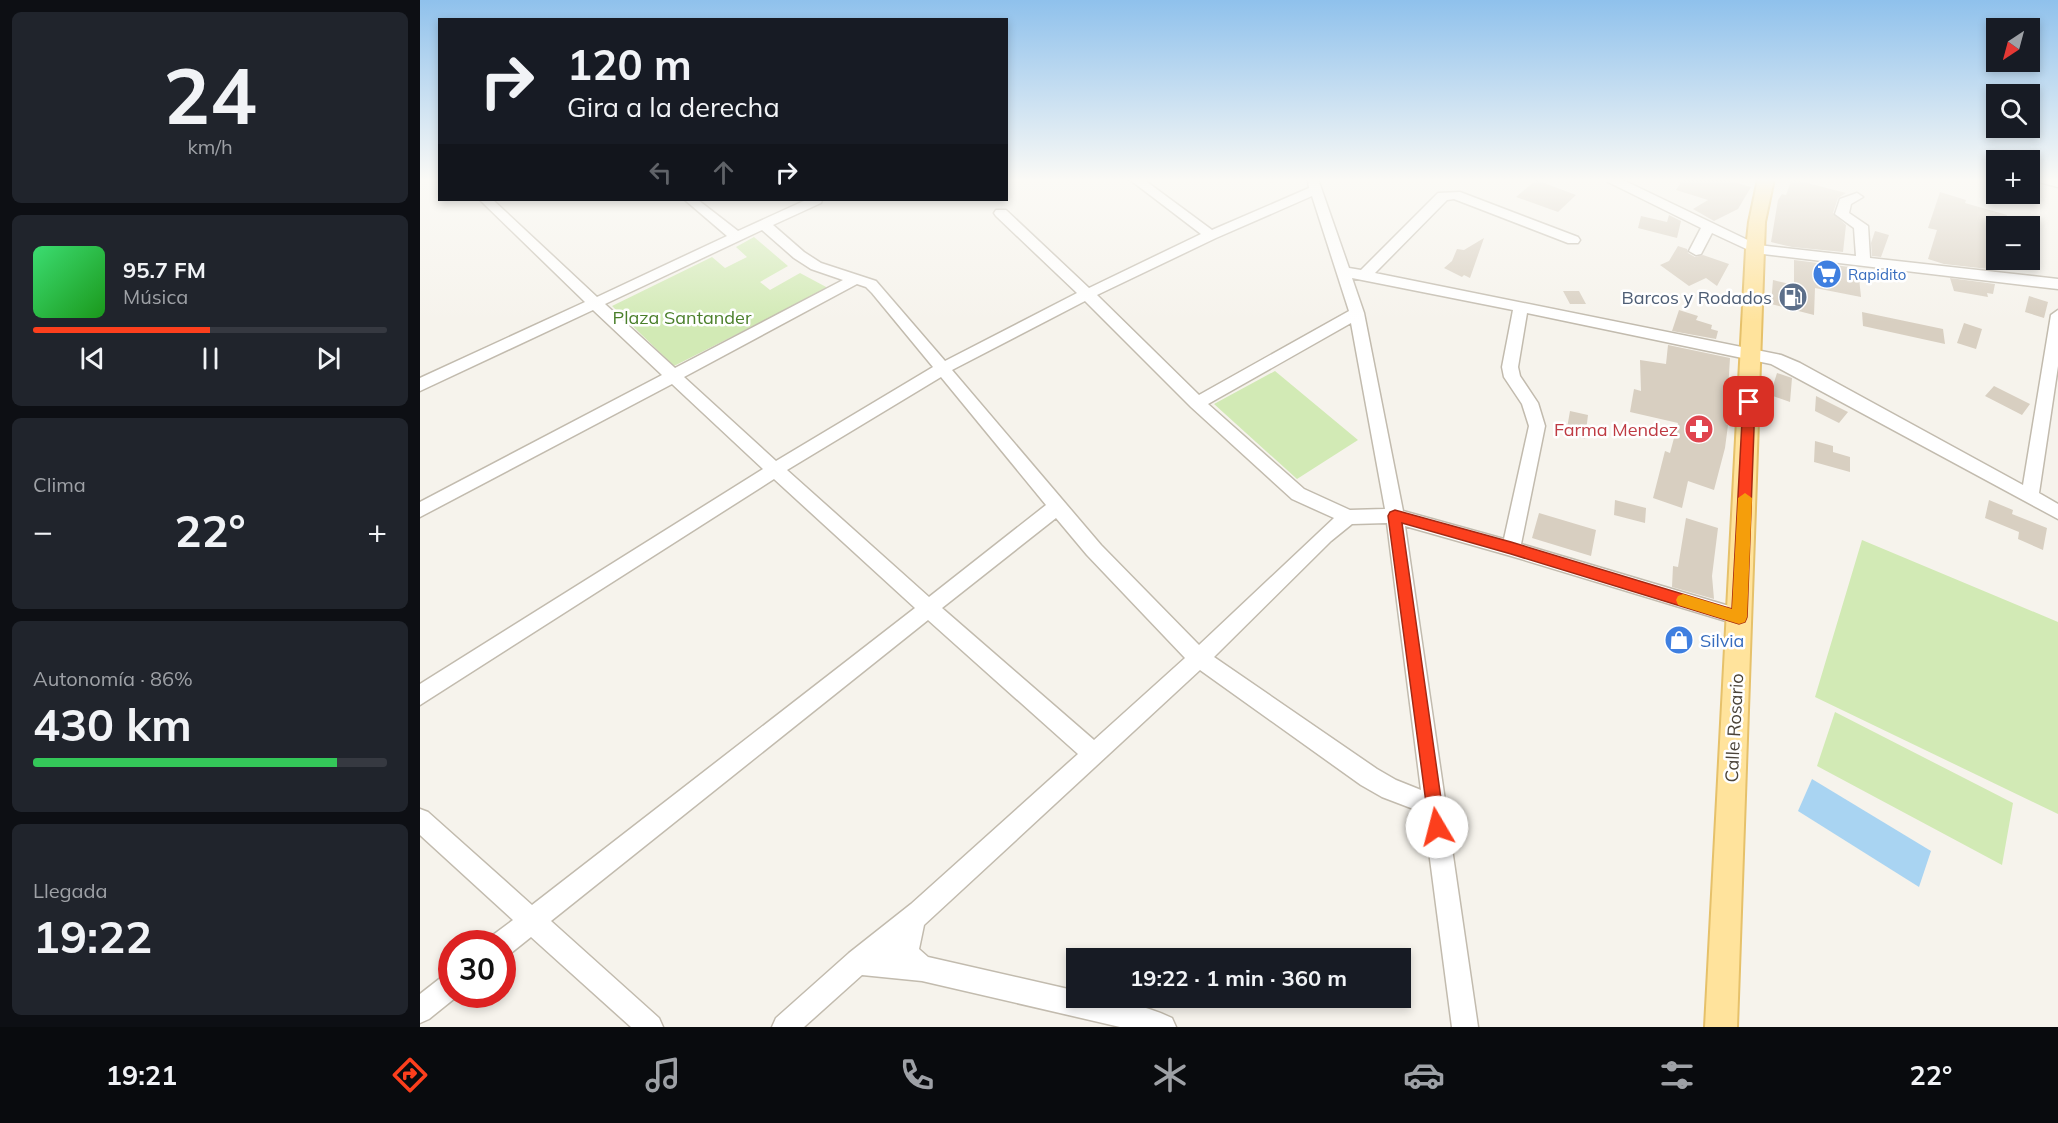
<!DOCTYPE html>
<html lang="es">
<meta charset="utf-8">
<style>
:root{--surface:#171b24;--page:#20242c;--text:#f1f3f6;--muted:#9ea1a6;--line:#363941;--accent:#fc3f1d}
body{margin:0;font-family:Mulish,sans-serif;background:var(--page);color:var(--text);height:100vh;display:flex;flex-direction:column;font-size:22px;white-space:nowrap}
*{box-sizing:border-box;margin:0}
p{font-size:20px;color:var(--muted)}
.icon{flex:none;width:33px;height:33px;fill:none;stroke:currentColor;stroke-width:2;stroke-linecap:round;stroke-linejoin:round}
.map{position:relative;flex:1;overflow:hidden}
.side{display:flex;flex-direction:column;gap:12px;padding:12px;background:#0d0f14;width:420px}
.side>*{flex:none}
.top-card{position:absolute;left:18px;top:18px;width:570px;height:183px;border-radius:0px;box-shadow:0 3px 9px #0003;background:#171b24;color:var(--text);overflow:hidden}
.needle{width:39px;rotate:216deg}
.fabs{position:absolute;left:1566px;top:18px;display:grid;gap:12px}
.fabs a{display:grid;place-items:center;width:54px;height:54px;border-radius:0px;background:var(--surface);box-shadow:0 3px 9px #0003;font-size:30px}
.speed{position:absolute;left:18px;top:930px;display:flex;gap:12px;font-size:30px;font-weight:700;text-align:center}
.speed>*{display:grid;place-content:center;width:78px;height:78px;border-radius:50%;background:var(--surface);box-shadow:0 3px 9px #0003;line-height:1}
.speed .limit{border:9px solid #d22;background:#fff;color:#111}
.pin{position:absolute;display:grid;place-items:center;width:51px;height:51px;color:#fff;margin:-26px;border-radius:12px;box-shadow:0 3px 9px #0006}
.me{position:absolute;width:66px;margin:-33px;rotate:352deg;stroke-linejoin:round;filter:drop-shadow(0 0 4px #0008)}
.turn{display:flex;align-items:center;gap:21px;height:126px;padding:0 30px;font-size:27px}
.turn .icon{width:78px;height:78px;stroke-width:2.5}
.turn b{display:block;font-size:42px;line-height:51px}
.lanes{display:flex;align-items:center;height:57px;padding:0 30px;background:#0003;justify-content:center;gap:30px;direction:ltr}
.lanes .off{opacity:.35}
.big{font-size:45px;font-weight:700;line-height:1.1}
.side .widget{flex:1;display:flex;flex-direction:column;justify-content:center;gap:9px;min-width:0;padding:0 21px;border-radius:9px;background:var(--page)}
.side .dial{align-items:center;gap:0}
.dial b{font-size:78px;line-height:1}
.song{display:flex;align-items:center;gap:18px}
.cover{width:72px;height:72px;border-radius:9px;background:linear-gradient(135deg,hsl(140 70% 55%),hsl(120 70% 35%))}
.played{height:6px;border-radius:3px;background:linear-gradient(90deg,var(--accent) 50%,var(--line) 50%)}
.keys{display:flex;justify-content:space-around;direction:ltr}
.heat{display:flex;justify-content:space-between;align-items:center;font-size:33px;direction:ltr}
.charge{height:9px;border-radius:4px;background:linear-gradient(90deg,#34c759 86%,var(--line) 0)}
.trip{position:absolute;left:646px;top:948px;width:345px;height:60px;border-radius:0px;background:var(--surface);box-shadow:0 3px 9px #0003;font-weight:700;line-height:60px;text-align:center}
.menu{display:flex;height:96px;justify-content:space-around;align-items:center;background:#090b0e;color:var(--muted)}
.menu .icon{width:42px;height:42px}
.menu .active{color:var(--accent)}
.menu b{font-size:27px;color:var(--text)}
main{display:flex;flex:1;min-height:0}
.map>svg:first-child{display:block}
.green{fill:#d2eab5}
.water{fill:#a9d4f2}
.building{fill:#d8cfc1}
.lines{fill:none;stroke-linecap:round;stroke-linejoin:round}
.minor-casing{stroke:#c2bbae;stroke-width:3}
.major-casing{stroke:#e6c16a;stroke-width:4}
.minor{fill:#fff;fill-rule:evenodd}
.major{fill:#ffe39c;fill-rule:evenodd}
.route{fill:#fc3f1d;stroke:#a42913;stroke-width:1.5}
.slow{fill:#f59e0b}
.labels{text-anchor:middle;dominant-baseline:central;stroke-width:5;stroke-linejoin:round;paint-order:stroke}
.far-shop-label{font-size:15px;fill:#366cbe;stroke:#fff;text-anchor:start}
.service-label{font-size:18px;fill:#4e5e75;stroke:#fff;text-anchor:end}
.park-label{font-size:18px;fill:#4a7f2a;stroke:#fff}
.health-label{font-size:18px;fill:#be3a42;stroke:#fff;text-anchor:end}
.shop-label{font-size:18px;fill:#366cbe;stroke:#fff;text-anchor:start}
.street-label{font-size:18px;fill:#4b4439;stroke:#fff}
</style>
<main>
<section class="side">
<div class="widget dial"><b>24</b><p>km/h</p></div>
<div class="widget">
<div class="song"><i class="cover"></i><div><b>95.7 FM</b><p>Música</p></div></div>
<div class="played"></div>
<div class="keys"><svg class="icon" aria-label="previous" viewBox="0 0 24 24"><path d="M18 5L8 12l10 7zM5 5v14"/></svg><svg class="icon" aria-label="pause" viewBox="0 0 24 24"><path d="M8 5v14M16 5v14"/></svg><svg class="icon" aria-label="next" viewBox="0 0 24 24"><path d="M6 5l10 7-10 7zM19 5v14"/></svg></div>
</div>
<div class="widget"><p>Clima</p>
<div class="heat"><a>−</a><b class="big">22°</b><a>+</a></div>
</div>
<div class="widget"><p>Autonomía · 86%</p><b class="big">430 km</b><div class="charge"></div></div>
<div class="widget"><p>Llegada</p><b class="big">19:22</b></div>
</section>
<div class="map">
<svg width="1638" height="1027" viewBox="0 0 1638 1027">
<rect width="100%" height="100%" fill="#f6f3ec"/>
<path class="green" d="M334,237L368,266L340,282L350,290L380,273L408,288L254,366L192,306L292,257L305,268L327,257L316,247Z
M855,371L938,440L877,479L794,404Z
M1442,540L1638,622V814L1395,697Z
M1415,712L1593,803L1582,865L1397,766Z"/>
<path class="water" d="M1392,779L1511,851L1499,887L1378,811Z"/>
<path class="building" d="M1263,179H1303L1331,187L1318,209L1294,221L1273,209L1288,200L1256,190Z
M1372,179L1426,193L1418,198L1413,213L1426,225L1423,252L1372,247L1351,242L1358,200L1362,194L1366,195Z
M1116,180L1156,195L1138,212L1096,197Z
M1520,192L1546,200L1545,203L1587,215L1585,226H1576V260H1579L1577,270L1524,264L1508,259L1517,230L1508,228Z
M1249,215L1261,221L1257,238L1218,228L1221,216L1247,222Z
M1455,231L1469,235L1461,257L1452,256L1451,243Z
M1064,238L1050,278L1044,275L1042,277L1024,268L1032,261L1037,249L1044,250Z
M1258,246L1267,249L1268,253L1275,257L1283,255L1309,264L1297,286L1286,278L1269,286L1240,265L1249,261Z
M1374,260L1438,268L1441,297L1395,288L1394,315L1351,304L1353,280L1374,285Z
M1530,278L1575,284L1573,294L1567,293L1568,297L1534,291Z
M1143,291H1159L1166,304H1150Z
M1609,296L1628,302L1624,318L1605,312Z
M1259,310L1278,316L1276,320L1292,325L1291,329L1298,331L1296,339L1252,331Z
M1442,312L1523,329L1525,344L1443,326Z
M1544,323L1562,329L1556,349L1537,343Z
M1248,345L1310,358L1306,424L1308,425L1305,448L1294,490L1268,481L1262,508L1233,498L1245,451L1250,453L1258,423L1210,412L1214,389L1221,391L1220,360L1246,364Z
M1357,373L1372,378L1370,402L1350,395Z
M1574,386L1610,404L1602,415L1565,396Z
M1396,396L1428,412L1419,423L1395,411Z
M1150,411L1168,415L1165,439L1146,434Z
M1395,441L1413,446V452L1430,457V472L1394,462Z
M1195,500L1226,508L1225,523L1194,515Z
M1569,500L1593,510L1592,514L1627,528L1623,550L1598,539L1599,532L1565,518Z
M1119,513L1176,530L1171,556L1112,538Z
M1266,518L1298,528L1292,576L1294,599L1252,587L1253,566L1258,567Z"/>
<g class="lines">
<g class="minor-casing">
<path id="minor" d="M709,179H723L792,230L889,188L888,179H898L929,268L941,270L1018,193L1040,192L1158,237L1160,240L1158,243H1148L1034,199L1027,200L955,273L1361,355L1380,363L1603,485L1631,315L1638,310V366L1619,493L1638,504V519L1351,364L1107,313L1098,367L1100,376L1118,403L1125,426L1101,544L1319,609L1326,611L1329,617L1326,623L1319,625L1091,556L985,526L1058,1027H1032L1004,813L962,797L941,785L780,670L504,925L499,949L508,957L657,991V998C691,998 722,1004 752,1018L756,1027H700L502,981L442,975L384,1027H352L356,1018L429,953L491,904L658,754L508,620L131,921L239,1018L243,1027H211L111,937L91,953L82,956V944H70L73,935L93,920L0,835V809L8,812L112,905L495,608L354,479L0,705V684L343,469L252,384L0,517V502L242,375L173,310L0,391V378L165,302L60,200H73L177,297L307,236L265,200H278L318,231L386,200H402L401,203L353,225L384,252L401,263L456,281L525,361L657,293L576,216L574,213L576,210H586L669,288L781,234ZM892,196L929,311L779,395L677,295L796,238ZM342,230L374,258L391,269L423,280L255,368L185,304ZM932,278L1093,310L1082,367L1084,377L1102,404L1109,426L1084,539L983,511L944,313ZM437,284L446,287L452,293L513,367L356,461L264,377ZM665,301L771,407L872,499L914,518L779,645L681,545L532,370ZM931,323L965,509L930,510L884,489L788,404ZM521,377L626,505L509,597L367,470ZM636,518L667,555L765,658L674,740L522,608ZM967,523L1001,790L976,780L957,769L794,657L911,541L932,524Z
M1186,179H1201L1338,245L1436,256L1434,228L1415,214L1420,199L1437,193L1443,197L1431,204L1429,213L1448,226L1450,258L1638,279V289L1335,253L1292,233L1281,254L1276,255L1269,251L1281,228L1188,182Z
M1617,179H1638V187L1619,182Z
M32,972V994H40L9,1019L0,1023V994L23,976Z"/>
</g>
<g class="major-casing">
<path id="major" d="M1338,179H1354L1345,222L1344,249L1317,1027H1285L1326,249L1329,222Z"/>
</g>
<use href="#minor" class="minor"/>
<use href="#major" class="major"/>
</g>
<linearGradient id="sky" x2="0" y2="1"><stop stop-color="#8fc1ec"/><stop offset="0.56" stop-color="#fbfaf6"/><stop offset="1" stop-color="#fbfaf6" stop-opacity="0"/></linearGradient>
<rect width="1638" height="322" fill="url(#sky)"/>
<path class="route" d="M1329,398L1335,402L1327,617L1325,622L1319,624L1091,554L982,523L1025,827L1023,833L1017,836L1010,833L968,516L970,512L975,510L1091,542L1312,609L1323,402Z"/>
<path class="slow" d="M1325,493L1332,498L1327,617L1325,622L1319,624L1258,605L1256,600L1258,596L1263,594L1312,609L1318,498Z"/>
<defs>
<g id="supermarket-disc" transform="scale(1.5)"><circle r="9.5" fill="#3f7fe0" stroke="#fff"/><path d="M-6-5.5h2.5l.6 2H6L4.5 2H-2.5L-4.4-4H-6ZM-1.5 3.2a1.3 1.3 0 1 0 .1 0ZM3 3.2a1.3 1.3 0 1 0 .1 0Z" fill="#fff"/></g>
<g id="fuel-disc" transform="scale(1.5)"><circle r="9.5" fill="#5c6f8a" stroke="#fff"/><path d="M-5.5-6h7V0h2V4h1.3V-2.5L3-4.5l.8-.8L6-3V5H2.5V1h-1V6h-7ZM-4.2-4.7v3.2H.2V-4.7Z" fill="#fff"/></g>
<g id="pharmacy-disc" transform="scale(1.5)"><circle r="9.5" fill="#e0444e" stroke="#fff"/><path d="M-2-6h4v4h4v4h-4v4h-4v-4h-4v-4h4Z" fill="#fff"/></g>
<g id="shop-disc" transform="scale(1.5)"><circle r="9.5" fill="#3f7fe0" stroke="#fff"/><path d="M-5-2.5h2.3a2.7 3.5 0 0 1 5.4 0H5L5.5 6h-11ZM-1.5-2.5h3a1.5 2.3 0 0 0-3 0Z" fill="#fff"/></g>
</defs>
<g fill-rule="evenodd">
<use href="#supermarket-disc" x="1407" y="274"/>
<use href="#fuel-disc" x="1373" y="297"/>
<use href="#pharmacy-disc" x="1279" y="429"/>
<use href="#shop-disc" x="1259" y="640"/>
</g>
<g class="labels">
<g class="far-shop-label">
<text x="1428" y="274">Rapidito</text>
</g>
<g class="service-label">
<text x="1352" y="297">Barcos y Rodados</text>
</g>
<g class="park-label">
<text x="262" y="317">Plaza Santander</text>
</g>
<g class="health-label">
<text x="1258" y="429">Farma Mendez</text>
</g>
<g class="shop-label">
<text x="1280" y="640">Silvia</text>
</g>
<g class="street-label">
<text transform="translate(1314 728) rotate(-87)">Calle Rosario</text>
</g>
</g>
</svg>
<div class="fabs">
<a><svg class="needle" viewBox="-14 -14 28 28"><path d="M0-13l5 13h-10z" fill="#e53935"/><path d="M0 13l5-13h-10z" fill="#9ea1a6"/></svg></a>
<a><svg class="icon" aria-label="search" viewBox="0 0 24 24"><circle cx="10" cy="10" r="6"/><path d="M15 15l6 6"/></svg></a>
<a>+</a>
<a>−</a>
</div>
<div class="speed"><div class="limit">30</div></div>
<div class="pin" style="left:1329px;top:402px;background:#d93025"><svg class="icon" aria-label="arrive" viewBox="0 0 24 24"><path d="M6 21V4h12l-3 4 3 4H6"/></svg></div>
<svg class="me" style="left:1017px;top:827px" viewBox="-20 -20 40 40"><circle r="19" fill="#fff"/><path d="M0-13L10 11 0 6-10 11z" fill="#fc3f1d"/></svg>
<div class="trip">19:22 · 1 min · 360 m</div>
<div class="top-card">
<div class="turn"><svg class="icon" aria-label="right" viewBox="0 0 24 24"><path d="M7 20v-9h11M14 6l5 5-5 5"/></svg><div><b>120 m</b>Gira a la derecha</div></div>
<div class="lanes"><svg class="icon off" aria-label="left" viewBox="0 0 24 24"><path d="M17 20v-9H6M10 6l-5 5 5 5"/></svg><svg class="icon off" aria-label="ahead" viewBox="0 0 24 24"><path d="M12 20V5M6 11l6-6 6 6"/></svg><svg class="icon" aria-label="right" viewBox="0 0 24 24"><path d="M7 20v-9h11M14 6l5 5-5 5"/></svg></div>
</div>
</div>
</main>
<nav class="menu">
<b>19:21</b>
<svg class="icon active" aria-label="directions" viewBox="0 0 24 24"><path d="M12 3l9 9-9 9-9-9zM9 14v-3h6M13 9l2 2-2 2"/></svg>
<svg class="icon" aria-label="music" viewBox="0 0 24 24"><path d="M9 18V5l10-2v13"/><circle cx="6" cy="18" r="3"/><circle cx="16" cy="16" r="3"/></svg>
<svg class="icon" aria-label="phone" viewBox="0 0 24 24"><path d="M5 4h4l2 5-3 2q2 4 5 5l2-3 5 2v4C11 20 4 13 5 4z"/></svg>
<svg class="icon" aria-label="climate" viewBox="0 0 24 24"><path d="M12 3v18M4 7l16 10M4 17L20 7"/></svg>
<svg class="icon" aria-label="car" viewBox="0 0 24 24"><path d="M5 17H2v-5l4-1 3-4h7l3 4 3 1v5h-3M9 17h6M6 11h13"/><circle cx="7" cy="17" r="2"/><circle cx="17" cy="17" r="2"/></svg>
<svg class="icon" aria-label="filters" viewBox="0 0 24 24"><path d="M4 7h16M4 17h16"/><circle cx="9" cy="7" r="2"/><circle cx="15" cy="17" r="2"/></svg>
<b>22°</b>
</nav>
